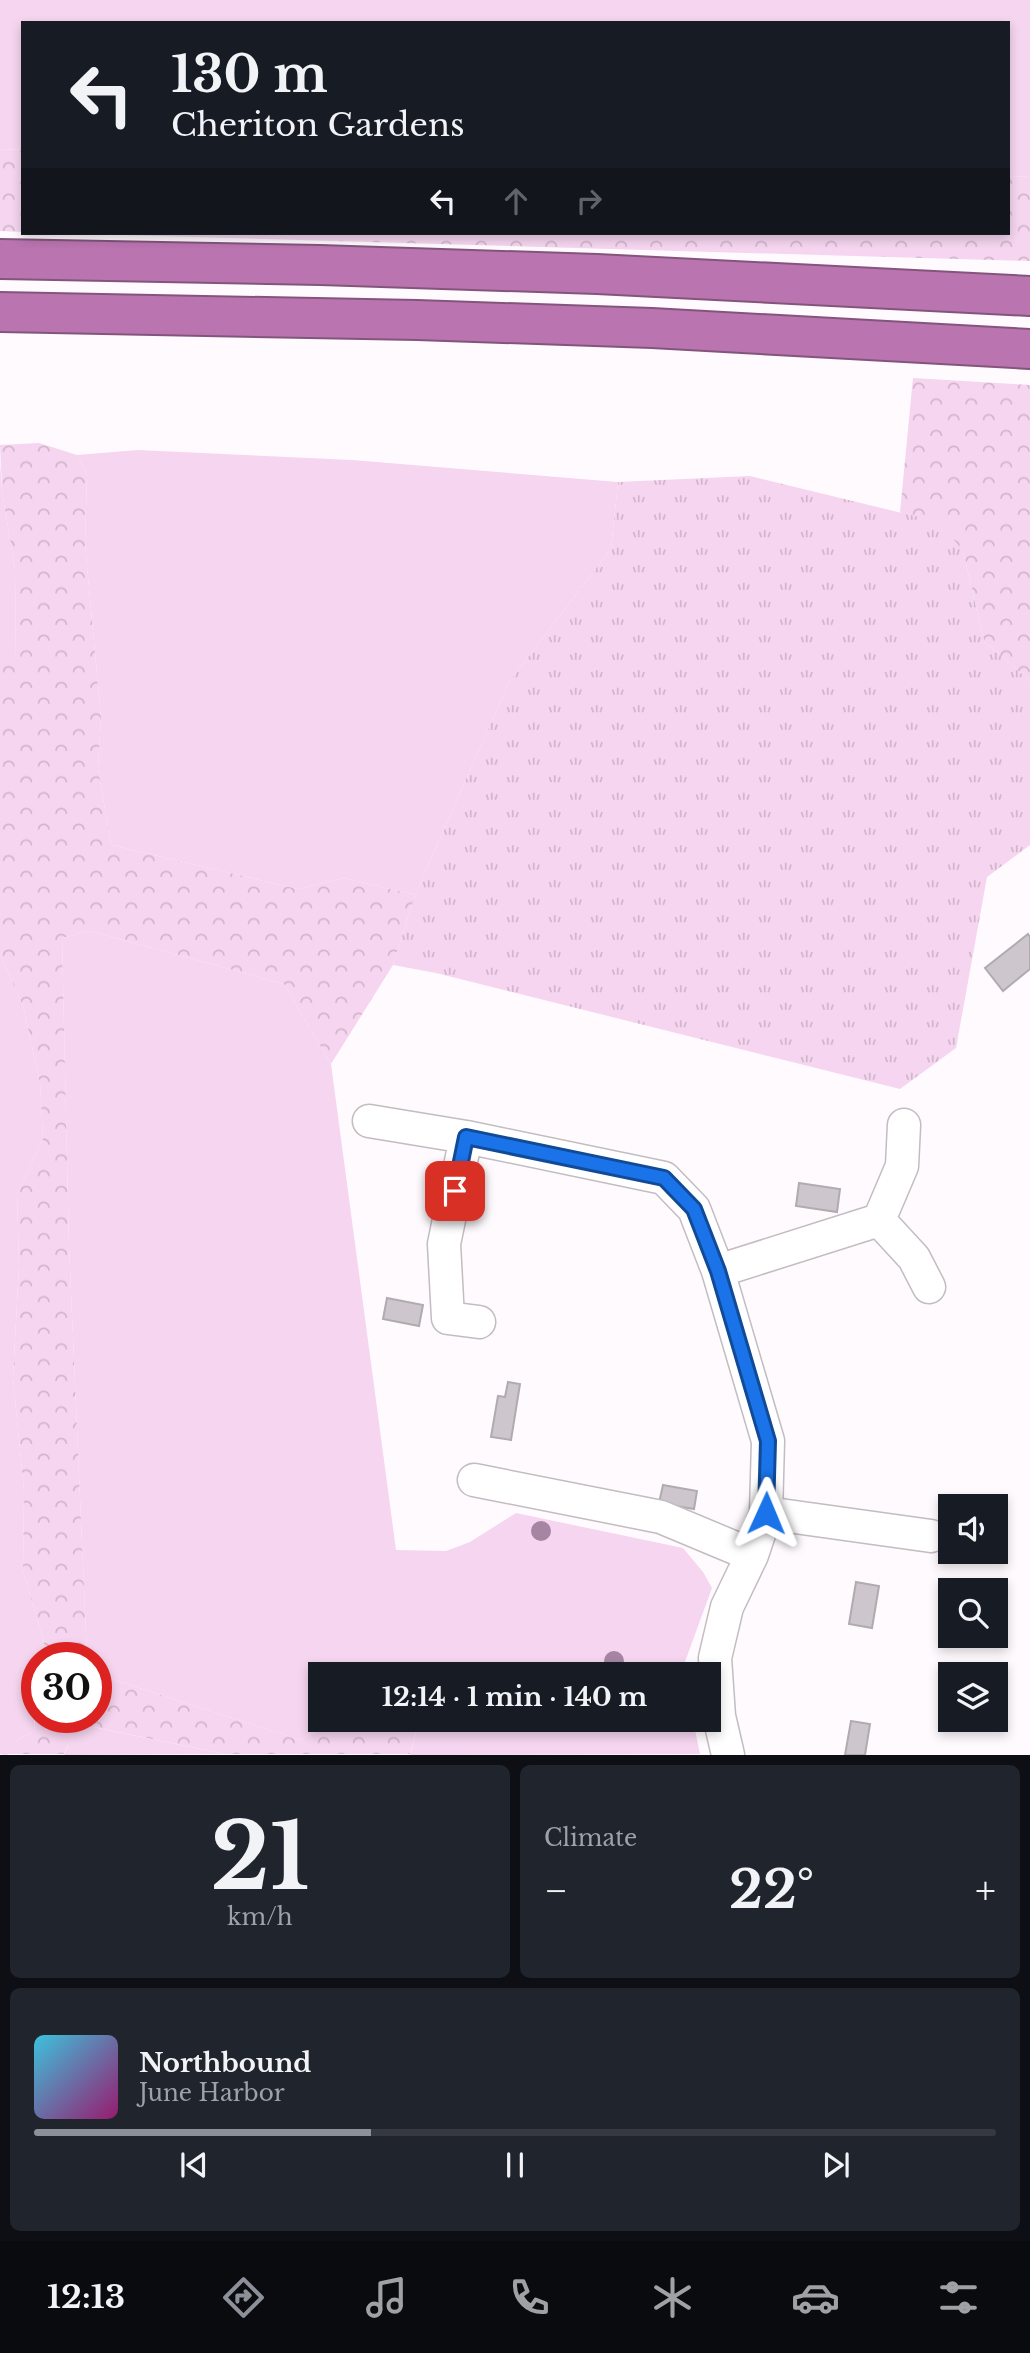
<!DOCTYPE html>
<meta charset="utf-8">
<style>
:root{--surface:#171b24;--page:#20242c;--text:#f1f3f6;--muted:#9ea1a6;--line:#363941;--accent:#8c9099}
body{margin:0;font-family:"Libre Baskerville",serif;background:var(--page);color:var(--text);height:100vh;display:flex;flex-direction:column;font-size:26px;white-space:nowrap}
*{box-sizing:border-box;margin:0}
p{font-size:23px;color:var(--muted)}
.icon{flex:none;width:38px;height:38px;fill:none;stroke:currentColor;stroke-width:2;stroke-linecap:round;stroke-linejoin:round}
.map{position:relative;height:1755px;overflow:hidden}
.details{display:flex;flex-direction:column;gap:10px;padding:10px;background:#0d0f14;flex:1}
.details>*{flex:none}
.banner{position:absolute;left:21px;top:21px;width:989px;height:214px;border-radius:0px;box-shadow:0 4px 10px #0003;background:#171b24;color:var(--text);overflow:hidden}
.buttons{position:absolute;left:938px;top:1494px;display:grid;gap:14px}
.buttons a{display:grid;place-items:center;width:70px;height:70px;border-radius:0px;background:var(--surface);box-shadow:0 4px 10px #0003;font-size:35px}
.speed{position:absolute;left:21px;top:1642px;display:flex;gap:14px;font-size:35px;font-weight:700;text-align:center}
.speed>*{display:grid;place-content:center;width:91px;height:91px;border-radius:50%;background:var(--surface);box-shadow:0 4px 10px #0003;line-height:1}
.speed .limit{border:10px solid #d22;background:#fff;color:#111}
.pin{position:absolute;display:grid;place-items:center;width:60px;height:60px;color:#fff;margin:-30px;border-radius:14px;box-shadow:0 4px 10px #0006}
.me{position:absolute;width:77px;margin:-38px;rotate:1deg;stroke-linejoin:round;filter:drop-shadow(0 0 5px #0008)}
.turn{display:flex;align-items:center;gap:24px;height:147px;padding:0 35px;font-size:32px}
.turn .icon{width:91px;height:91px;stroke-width:2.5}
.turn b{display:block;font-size:49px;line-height:60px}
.lanes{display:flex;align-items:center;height:66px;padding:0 35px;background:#0003;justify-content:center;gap:35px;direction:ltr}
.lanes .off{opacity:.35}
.big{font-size:52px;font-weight:700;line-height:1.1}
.details .widget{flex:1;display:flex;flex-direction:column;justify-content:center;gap:10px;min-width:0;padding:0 24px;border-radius:10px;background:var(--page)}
.details .dial{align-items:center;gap:0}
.dial b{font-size:91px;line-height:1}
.song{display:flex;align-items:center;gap:21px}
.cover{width:84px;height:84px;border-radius:10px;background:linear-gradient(135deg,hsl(190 70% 55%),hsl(320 70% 35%))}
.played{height:7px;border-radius:4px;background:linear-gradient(90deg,var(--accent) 35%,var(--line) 35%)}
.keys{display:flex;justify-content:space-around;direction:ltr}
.heat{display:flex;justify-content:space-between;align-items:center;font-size:38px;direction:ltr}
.details .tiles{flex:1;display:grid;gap:10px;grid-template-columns:1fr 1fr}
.widget:last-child{grid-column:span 2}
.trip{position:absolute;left:308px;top:1662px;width:413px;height:70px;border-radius:0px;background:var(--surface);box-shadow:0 4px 10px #0003;font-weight:700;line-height:70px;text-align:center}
.tab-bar{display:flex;height:112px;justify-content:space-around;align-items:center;background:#090b0e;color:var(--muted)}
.tab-bar .icon{width:49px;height:49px}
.tab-bar .on{color:var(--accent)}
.tab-bar b{font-size:32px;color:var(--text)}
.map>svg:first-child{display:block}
.green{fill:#f5d5ef}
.forest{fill:url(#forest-crowns)}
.park{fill:url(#park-tufts)}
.building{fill:#cdc6cc;stroke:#b1abb0;stroke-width:2}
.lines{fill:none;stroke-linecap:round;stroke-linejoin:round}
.street-casing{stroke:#c3bcc1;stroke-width:35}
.highway-casing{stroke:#83557d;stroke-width:42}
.street{stroke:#fff;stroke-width:32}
.highway{stroke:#ba74b0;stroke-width:38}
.tree{fill:#a685a2}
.route-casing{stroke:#114b97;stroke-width:18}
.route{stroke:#1a73e8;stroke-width:12}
</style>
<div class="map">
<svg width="1030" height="1755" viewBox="0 0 1030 1755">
<defs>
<pattern id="forest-crowns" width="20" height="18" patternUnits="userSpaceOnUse" patternTransform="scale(1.75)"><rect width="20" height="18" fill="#f5d5ef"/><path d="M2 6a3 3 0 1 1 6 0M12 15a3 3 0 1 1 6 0" fill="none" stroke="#d2b6cc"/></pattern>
<pattern id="park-tufts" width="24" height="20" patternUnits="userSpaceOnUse" patternTransform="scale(1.75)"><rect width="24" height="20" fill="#f5d5ef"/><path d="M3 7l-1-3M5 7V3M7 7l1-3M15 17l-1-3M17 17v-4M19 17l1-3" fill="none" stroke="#d2b6cc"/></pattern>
</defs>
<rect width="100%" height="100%" fill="#fffafe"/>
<path class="green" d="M0,0H1030V177L1008,176V23H23V150L0,149Z
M138,450L352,460L618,482L611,549L509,682L415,895L344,878L298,889L111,845L98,768L101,718L85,544L87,475L77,455Z
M0,461L2,491L15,570L16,666L0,657Z
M90,931L284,984L331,1064L396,1550L446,1551L470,1542L516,1513L683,1548L703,1572L712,1588L682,1670L683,1675H413L411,1662L395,1675H320V1720H333L300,1740L96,1674V1657H87L69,1246L62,938Z
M0,954L23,1006L40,1083L43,1139L17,1194L19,1266L13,1378L24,1491L23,1571L44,1642L41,1657H37L34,1731L16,1741L7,1755L0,1754Z
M419,1720H693L700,1754L410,1755Z
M78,1724L225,1754L64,1755Z"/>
<path class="forest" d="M0,149L23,150V232L0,231Z
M1008,176L1030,177V261L52,233H1008Z
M913,378L1030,385V681L984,641L963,551L900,512Z
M39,443L77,455L87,475L85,544L101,718L98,768L111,845L298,889L344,878L415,895L393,965L331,1064L284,984L90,931L62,938L69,1246L87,1657H41L44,1642L23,1571L24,1491L13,1378L19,1266L17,1194L43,1139L40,1083L23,1006L0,954V657L16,665L15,570L2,491L0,445Z
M96,1674L300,1740L333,1720H419L410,1754H225L79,1724L64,1754H7L16,1741L34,1731L37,1681V1717H96Z"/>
<path class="park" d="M750,476L939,522L963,551L984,641L1030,681V845L987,877L956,1048L900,1089L436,973L393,965L415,895L509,682L611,549L618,482Z"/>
<path class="building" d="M1028,934L1030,937V969L1003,991L985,968Z
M799,1183L840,1189L837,1212L796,1206Z
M387,1298L423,1305L419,1326L383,1319Z
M508,1382L520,1384L511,1440L491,1437L498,1396L505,1397Z
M663,1485L697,1491L694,1509L659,1503Z
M856,1582L879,1586L872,1628L849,1624Z
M851,1721L870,1724L865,1755H845Z"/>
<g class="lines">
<g class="street-casing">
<path id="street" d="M369,1121L466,1137L664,1178L694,1209L718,1271L768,1441L766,1513L752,1555L727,1607L715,1658L719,1716L728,1755
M466,1137L444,1244L448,1318L479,1322
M879,1220L914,1258L929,1287
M718,1271L879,1220L902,1166L904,1125
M474,1480L661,1517L752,1555
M766,1513L931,1536"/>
</g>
<g class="highway-casing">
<path id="highway" d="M0,259L320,265L597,274L1030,296
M0,312L417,320L652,328L1030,349"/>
</g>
<use href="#street" class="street"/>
<use href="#highway" class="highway"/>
</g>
<g class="tree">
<circle cx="541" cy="1531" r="10"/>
<circle cx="614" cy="1661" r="10"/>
</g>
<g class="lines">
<g class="route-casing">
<path id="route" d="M455,1191L466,1137L664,1178L694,1209L718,1271L768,1441L766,1513"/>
</g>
<use href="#route" class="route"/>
</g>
</svg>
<div class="buttons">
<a><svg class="icon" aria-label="sound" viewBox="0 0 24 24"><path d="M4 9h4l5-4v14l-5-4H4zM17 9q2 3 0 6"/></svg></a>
<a><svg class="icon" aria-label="search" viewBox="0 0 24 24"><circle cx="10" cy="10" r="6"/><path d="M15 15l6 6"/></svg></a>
<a><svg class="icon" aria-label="layers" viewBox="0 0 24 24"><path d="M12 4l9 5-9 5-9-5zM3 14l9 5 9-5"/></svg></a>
</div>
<div class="speed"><div class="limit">30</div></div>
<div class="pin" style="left:455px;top:1191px;background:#d93025"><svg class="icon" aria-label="arrive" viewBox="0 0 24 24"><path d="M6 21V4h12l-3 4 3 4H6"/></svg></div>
<svg class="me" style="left:766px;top:1513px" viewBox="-20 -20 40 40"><path d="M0-17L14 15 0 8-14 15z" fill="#1a73e8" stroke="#fff" stroke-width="4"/></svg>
<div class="trip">12:14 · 1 min · 140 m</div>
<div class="banner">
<div class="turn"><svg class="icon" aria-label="left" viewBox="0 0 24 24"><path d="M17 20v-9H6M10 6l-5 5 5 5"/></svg><div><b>130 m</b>Cheriton Gardens</div></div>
<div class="lanes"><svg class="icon" aria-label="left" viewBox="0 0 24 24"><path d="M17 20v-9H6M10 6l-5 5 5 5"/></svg><svg class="icon off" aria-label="ahead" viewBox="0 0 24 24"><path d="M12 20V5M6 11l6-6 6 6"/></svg><svg class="icon off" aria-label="right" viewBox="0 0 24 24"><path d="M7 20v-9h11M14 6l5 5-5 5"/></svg></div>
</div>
</div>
<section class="details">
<div class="tiles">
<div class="widget dial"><b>21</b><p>km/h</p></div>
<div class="widget"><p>Climate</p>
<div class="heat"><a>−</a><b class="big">22°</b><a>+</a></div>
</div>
<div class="widget">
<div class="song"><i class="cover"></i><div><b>Northbound</b><p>June Harbor</p></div></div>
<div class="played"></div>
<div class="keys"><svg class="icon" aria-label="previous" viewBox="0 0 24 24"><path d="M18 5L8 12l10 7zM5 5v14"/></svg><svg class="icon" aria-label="pause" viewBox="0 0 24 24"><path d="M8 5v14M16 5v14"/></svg><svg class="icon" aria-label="next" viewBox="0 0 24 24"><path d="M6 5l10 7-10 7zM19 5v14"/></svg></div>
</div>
</div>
</section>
<nav class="tab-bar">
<b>12:13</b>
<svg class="icon on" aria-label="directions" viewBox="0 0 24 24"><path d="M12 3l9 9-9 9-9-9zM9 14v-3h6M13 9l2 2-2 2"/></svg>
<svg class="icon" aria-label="music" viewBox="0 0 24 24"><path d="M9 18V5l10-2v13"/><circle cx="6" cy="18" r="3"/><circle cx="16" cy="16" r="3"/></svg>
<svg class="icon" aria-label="phone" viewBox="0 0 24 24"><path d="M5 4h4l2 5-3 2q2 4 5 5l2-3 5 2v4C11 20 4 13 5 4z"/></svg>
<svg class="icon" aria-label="climate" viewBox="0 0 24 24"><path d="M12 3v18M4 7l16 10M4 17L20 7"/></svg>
<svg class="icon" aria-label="car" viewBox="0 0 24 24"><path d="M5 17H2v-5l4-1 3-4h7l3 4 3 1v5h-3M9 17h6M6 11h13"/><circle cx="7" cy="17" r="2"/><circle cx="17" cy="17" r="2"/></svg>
<svg class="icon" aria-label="filters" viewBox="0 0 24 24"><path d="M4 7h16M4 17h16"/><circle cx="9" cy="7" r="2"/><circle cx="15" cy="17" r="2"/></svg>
</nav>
